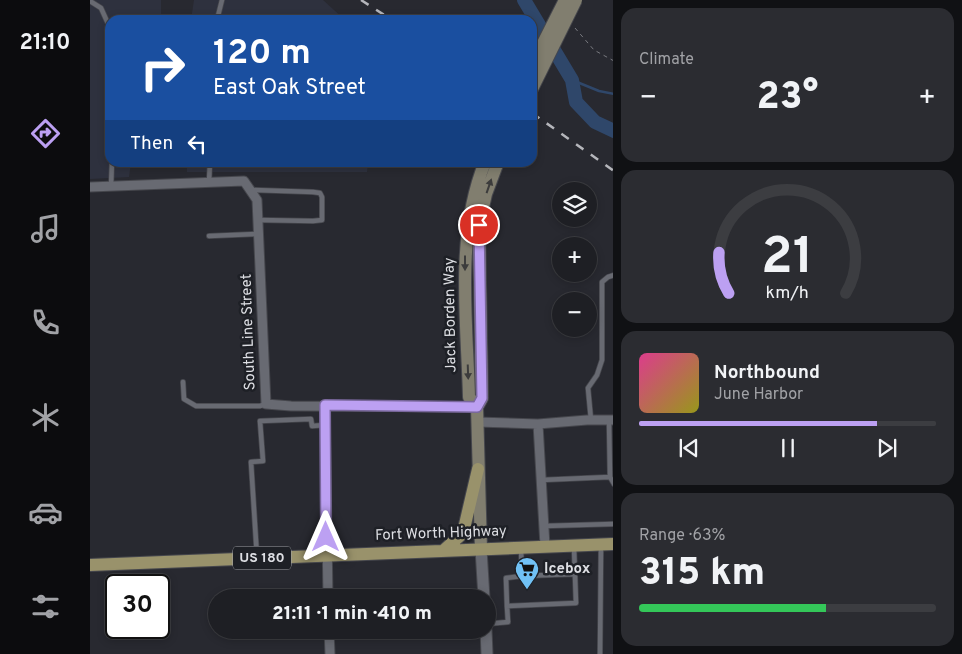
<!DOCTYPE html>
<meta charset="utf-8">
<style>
:root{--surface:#1e1f24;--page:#2b2c31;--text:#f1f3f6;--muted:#a1a2a6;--line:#3c3d41;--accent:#bca0f2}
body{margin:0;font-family:Overpass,sans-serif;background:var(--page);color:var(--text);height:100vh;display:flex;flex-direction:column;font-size:19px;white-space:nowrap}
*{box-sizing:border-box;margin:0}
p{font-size:16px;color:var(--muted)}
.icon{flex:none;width:28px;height:28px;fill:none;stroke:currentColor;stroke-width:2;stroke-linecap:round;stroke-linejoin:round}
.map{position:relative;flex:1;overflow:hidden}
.panel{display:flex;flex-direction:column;gap:8px;padding:8px;background:#101114;width:349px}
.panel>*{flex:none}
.guide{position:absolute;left:15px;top:15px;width:432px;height:152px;border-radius:15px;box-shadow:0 2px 8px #0003,0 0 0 1px var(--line);background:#1a4fa0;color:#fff;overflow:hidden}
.fabs{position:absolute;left:462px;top:182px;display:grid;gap:10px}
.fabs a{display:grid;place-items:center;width:45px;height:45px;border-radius:50%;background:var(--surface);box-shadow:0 2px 8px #0003,0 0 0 1px var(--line);font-size:25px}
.speed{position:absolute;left:15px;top:574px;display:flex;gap:10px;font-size:25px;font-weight:700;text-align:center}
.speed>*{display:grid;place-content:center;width:65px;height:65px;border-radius:50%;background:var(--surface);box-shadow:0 2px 8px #0003,0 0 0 1px var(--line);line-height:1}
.speed .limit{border:2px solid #111;border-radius:8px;background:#fff;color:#111}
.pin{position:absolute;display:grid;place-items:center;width:42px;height:42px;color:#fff;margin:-21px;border:2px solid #fff;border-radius:50%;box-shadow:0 1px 5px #0007}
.me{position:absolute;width:55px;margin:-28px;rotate:0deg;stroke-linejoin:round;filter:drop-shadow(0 0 4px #0008)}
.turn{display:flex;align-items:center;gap:18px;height:105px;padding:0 25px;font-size:22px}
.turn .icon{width:65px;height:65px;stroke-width:2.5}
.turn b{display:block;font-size:35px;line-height:42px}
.then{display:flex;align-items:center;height:48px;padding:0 25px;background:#0003;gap:10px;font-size:19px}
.big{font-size:38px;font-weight:800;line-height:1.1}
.panel .tile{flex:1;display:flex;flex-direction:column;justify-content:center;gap:8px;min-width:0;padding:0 18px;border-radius:15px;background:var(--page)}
.panel .dial{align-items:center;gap:0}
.dial svg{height:130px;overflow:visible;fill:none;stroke:var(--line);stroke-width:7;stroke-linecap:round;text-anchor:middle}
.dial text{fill:var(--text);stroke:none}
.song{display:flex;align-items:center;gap:15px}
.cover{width:60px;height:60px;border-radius:8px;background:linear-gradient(135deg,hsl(330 70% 55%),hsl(60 70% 35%))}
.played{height:5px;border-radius:2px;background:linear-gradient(90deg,var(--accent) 80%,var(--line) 80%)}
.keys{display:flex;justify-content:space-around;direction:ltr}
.heat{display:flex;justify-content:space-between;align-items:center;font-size:28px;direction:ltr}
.charge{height:8px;border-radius:4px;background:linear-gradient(90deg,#34c759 63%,var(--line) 0)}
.trip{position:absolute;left:118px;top:589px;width:288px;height:50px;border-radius:25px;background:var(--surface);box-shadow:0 2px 8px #0003,0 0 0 1px var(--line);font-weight:800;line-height:50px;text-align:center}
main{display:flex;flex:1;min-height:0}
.dock{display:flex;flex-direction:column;width:90px;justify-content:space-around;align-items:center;background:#0c0c0e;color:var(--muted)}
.dock .icon{width:35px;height:35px}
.dock .current{color:var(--accent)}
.dock b{font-size:22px;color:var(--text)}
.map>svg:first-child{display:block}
.built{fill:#2e313e}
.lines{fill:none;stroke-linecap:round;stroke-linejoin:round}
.stream{stroke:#2f476a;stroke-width:2.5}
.river{stroke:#2f476a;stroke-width:14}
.service-casing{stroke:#46474d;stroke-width:6}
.minor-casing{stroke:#46474d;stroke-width:11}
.tertiary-casing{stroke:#46474d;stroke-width:13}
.secondary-casing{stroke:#46474d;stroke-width:14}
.primary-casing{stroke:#46474d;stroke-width:14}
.path{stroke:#78797f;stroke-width:1;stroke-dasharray:4 4;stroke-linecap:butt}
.service{stroke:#686a72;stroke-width:4.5}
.minor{stroke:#686a72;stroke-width:9}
.tertiary{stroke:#686a72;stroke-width:11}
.secondary{stroke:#817e6f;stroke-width:12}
.primary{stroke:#99926b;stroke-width:12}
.rail{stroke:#b5b6bb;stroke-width:2.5;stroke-dasharray:9 9;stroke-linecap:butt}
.secondary-bridge-casing{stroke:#46474d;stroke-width:14;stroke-linecap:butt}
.secondary-bridge{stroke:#817e6f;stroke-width:12}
.oneway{fill:#3c3c3c}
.route-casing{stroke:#7a689d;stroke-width:12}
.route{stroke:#bca0f2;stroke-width:9}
.labels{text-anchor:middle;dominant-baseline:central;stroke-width:5;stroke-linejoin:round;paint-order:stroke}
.shield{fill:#1e2026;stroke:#a4a5aa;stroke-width:1}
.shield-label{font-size:14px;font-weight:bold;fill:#dddee3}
.street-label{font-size:15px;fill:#dddee3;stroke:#1e2026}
.poi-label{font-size:15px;font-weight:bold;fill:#dddee3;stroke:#1e2026;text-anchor:start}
</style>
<main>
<nav class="dock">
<b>21:10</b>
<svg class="icon current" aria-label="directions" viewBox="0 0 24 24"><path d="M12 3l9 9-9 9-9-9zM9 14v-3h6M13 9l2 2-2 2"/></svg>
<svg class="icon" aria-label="music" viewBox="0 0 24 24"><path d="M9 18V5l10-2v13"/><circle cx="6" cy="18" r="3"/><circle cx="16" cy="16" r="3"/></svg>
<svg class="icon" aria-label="phone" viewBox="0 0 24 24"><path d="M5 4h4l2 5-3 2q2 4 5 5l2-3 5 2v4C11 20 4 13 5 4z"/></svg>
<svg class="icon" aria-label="climate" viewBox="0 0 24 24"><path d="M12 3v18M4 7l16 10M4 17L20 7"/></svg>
<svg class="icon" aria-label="car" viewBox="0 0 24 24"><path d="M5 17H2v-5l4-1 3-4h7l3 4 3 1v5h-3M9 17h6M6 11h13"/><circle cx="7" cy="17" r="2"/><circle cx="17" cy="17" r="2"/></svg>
<svg class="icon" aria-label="filters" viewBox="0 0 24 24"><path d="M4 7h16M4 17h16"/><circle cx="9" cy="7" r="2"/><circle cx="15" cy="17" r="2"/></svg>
</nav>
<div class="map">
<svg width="524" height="654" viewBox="0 0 524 654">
<rect width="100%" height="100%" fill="#282930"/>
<path class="built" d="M0,0H71V20H20V162L41,163L39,177L0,179Z
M104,0H233L255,20H101Z
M97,163H278L277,172H97Z"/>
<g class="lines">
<path class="stream" d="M482,80L509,91L524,94"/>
<path class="river" d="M434,0L482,80L486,102L505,122L524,131"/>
<g class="service-casing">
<path id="service" d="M0,1L11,8L20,28
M127,20L132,0
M119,182L120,162
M21,186L22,162
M161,190L223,192L230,193L232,197V220L223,221L168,220
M119,236L169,234
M93,382L94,399L106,406H170L176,404
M501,420L498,388L507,375L512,360V282L518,277L524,275
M520,477L524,484
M451,480L520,477L519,420
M454,526L524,524
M167,557L161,462L173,461L170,421L221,419L222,426L235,425
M432,576L485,574
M417,606L416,578L432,576L431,549
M396,624L418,622L417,606L486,603L484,547
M510,654L511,545"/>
</g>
<g class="minor-casing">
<path id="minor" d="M0,187L154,181L167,200L176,404L201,406L387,407
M235,405L238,598
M387,422L448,424L497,420H524
M448,424L455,546
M239,630L240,654"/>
</g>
<g class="tertiary-casing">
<path id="tertiary" d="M391,549L394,598
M396,630L397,654"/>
</g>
<g class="secondary-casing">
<path id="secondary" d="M387,407L379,397C377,320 365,236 395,162
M391,549L387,407L392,398L389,225L396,194L408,162"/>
</g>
<g class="primary-casing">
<path id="primary" d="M353,551L373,533L388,469
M0,565L524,544"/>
</g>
<path class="path" d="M485,28L504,50L524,61"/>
<use href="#service" class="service"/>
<use href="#minor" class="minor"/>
<use href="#tertiary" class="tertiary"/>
<use href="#secondary" class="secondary"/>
<use href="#primary" class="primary"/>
<path class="rail" d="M271,0L302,20
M442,113L524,171"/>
<g class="secondary-bridge-casing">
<path id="secondary-bridge" d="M442,65L475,0
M442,89L486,0"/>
</g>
<use href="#secondary-bridge" class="secondary-bridge"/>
</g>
<defs><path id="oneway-solid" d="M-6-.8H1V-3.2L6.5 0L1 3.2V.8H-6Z" transform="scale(1.25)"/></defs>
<g class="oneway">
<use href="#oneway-solid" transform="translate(399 186) rotate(-71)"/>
<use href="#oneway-solid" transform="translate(375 263) rotate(90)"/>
<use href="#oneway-solid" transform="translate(378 372) rotate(88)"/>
</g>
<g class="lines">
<g class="route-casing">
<path id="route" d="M236,537L235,405L387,407L392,398L389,225"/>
</g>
<use href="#route" class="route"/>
</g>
<defs>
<g id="supermarket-pin" transform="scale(1.25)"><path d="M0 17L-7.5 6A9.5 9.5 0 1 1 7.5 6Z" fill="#71c1f5" stroke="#1e2026"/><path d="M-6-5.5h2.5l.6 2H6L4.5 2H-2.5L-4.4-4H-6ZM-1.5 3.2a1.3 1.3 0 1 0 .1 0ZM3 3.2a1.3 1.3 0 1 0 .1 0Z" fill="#111"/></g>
</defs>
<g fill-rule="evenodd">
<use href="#supermarket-pin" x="437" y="569"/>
</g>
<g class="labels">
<rect class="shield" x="143" y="546.5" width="58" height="23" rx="4"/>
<g class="shield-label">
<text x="172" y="558">US 180</text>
</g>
<g class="street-label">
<text transform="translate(361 315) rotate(-91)">Jack Borden Way</text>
<text transform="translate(159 332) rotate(-92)">South Line Street</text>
<text transform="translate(351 534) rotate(-2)">Fort Worth Highway</text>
</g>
<g class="poi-label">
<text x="454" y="569">Icebox</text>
</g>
</g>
</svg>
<div class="fabs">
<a><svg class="icon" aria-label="layers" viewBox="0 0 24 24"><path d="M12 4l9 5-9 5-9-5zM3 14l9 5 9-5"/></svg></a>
<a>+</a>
<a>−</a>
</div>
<div class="speed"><div class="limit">30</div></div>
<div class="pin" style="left:389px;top:225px;background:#d93025"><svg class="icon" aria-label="arrive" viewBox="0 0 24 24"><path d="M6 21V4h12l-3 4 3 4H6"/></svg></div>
<svg class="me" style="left:236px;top:537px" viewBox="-20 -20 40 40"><path d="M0-17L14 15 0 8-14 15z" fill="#bca0f2" stroke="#fff" stroke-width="4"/></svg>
<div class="trip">21:11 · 1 min · 410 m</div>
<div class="guide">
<div class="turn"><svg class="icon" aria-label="right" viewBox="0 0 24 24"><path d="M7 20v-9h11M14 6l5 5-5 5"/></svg><div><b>120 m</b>East Oak Street</div></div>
<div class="then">Then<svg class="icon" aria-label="left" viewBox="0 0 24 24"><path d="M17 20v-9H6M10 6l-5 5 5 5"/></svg></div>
</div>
</div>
<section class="panel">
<div class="tile"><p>Climate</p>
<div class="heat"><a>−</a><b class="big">23°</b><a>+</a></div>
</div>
<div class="tile dial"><svg viewBox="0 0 100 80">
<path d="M14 69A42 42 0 1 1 86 69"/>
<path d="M14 69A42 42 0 0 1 8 44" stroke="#bca0f2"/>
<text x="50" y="56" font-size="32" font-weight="700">21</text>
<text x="50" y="72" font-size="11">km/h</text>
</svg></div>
<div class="tile">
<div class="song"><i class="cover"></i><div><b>Northbound</b><p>June Harbor</p></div></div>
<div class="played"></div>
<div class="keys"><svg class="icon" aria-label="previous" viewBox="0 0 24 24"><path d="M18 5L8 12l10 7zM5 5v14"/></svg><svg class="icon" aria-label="pause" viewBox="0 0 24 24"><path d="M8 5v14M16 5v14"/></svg><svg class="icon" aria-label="next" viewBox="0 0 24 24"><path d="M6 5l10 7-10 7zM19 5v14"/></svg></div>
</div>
<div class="tile"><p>Range · 63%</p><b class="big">315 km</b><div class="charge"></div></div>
</section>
</main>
